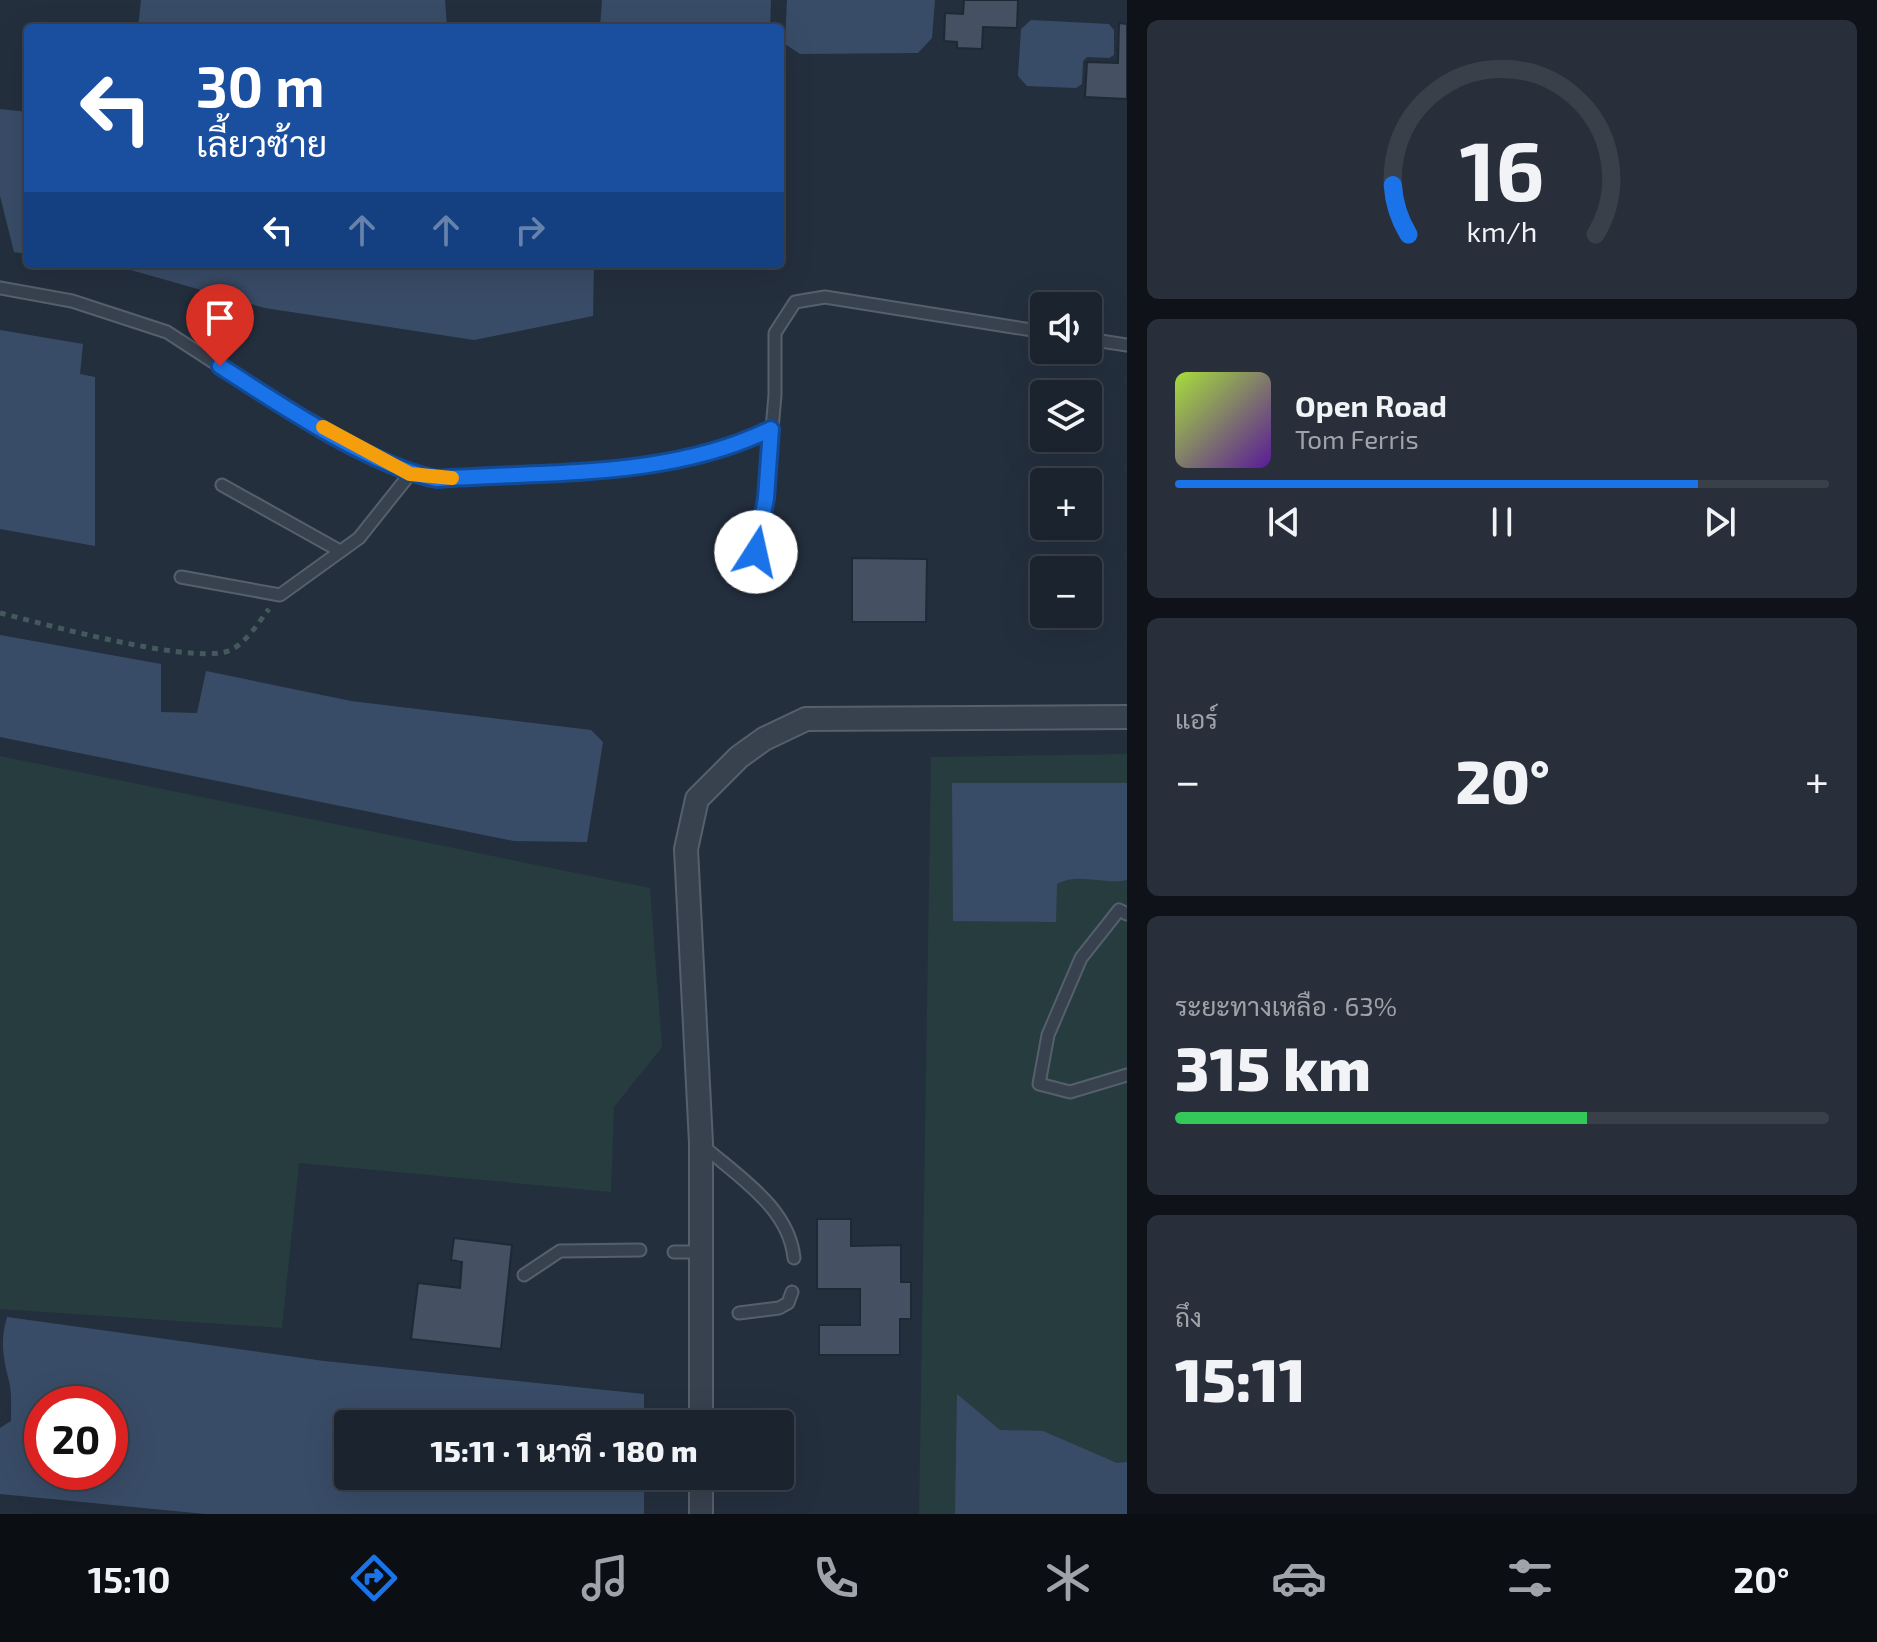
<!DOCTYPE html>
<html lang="th">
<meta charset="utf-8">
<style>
:root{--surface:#1b232e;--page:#282f3a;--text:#f1f3f6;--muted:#a0a4aa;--line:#39404a;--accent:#1a73e8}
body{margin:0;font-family:"Exo 2",Sarabun,sans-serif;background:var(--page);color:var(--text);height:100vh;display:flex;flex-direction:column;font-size:30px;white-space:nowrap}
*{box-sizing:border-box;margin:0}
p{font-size:26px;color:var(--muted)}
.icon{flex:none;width:44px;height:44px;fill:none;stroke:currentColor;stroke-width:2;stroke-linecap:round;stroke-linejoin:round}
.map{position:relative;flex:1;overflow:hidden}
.sheet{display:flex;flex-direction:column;gap:20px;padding:20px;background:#0f1319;width:750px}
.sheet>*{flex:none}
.top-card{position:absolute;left:24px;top:24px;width:760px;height:244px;border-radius:8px;box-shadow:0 8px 32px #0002,0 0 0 2px var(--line);background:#1a4fa0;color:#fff;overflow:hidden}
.tools{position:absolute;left:1030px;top:292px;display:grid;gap:16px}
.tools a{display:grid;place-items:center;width:72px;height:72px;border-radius:8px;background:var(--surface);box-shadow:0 8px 32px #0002,0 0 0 2px var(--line);font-size:40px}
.speed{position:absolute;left:24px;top:1386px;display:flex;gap:16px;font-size:40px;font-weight:700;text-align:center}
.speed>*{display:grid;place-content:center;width:104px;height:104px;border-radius:50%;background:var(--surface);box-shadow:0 8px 32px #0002,0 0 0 2px var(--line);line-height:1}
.speed .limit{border:12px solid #d22;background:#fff;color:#111}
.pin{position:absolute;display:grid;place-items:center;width:68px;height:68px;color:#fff;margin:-82px -34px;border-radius:50% 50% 50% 0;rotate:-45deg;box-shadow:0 0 8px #0007}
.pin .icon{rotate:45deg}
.me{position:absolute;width:88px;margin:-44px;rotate:10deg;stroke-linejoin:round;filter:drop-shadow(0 0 6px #0008)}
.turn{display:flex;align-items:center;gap:28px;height:168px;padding:0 40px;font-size:36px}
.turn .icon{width:104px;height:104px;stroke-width:2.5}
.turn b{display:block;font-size:56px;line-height:68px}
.lanes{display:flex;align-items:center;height:76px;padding:0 40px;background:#0003;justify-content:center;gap:40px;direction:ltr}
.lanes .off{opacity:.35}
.big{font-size:60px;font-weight:800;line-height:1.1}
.sheet .card{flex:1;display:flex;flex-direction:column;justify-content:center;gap:12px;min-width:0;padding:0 28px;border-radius:12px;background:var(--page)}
.sheet .dial{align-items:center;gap:0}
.dial svg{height:208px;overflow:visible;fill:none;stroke:var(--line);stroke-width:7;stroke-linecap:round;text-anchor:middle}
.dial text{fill:var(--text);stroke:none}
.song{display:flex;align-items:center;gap:24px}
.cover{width:96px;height:96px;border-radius:12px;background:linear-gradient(135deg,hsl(80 70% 55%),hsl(270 70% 35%))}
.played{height:8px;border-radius:4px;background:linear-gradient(90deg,var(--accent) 80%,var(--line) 80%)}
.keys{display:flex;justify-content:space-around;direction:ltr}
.heat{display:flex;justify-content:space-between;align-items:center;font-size:44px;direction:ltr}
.charge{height:12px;border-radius:6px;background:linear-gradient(90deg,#34c759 63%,var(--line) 0)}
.trip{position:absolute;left:334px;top:1410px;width:460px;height:80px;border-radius:8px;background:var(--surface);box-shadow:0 8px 32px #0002,0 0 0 2px var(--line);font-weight:800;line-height:80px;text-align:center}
.tabs{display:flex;height:128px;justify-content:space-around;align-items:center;background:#0b0e12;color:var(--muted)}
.tabs .icon{width:56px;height:56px}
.tabs .selected{color:var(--accent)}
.tabs b{font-size:36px;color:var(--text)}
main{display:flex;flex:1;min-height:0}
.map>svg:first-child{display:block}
.green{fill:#263c3f}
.water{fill:#394c67;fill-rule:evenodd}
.building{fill:#455162;stroke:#1f2835;stroke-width:2}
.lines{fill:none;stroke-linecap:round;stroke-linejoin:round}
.lane-casing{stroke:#565f6c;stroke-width:15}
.street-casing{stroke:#565f6c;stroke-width:26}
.path{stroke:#44595c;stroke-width:5;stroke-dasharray:6 6;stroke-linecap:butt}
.lane{stroke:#38414e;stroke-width:11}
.street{stroke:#38414e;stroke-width:22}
.route-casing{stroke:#114b97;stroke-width:20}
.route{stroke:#1a73e8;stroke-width:14}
.slow{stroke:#f59e0b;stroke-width:14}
</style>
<main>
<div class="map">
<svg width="1127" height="1514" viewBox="0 0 1127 1514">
<rect width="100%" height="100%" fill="#242f3e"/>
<path class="green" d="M1127,754V1514H919L931,757Z
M0,756L650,888L662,1047L614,1107L611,1192L299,1163L282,1328L0,1309Z"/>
<path class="water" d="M141,0H445L447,28H138Z
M602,0H771L770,28H600Z
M787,0H935L932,38L918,53L800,54L785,44Z
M1031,20L1109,24L1114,30V55L1109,58L1087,57L1083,61L1082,84L1076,88L1027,86L1018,76L1021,29Z
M0,109L28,112V254L14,252L0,196Z
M96,264H594L593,316L474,340L265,308L127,269Z
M0,330L83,344L80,374L95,377V546L0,529Z
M0,635L161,664V712L197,713L206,671L351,701L591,730L603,742L587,842L514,841L0,737Z
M952,783H1127V880C1102,885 1079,872 1057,884L1056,922L953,921Z
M7,1317L324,1361L644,1394V1424H348V1476H644V1514H205L0,1494V1428L11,1421C11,1408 12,1393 9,1381C3,1358 0,1340 7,1317ZM110,1404V1472H42V1404Z
M957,1394L1000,1430L1043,1431L1117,1463L1127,1462V1514H955Z"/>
<path class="building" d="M964,0H1018L1017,28L983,27L982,49L957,48V42L944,41L945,13L963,14Z
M1119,23L1127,24V99L1085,97L1087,62L1118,63Z
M852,558L927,559L926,622H852Z
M817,1219H851V1246L901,1245V1282H911V1319H900V1355H819V1325H860V1289H817Z
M454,1238L512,1245L501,1349L411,1339L418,1283L460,1288L462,1262L451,1260Z"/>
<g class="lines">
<g class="lane-casing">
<path id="lane" d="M0,288L72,301L167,332L247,384L377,458L410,474L437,479C549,472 669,479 771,429
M1088,339L1127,345
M222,485L340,551
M756,552L766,498L775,395V333L795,302L825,297L1044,332
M181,577L280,595L359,538L410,474
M1127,914L1119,910L1081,958L1048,1035L1039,1084L1070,1092L1127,1075
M701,1144C737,1176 789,1207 794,1258
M674,1252H701
M524,1275L560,1251L640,1250
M739,1313L779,1308L788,1303L792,1292"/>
</g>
<g class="street-casing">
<path id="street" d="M701,1424V1143L686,849L697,799L739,757L764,739L806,719L1127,717
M701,1476V1514"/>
</g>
<path class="path" d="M0,613C48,625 182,662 225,652C244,647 257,624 269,609"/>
<use href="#lane" class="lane"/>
<use href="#street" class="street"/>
</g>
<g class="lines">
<g class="route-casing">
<path id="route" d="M220,366C277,403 373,467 437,479C548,471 669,479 771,429L766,498L756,552"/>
</g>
<use href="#route" class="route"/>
<path class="slow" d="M323,427L410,474L452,478"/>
</g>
</svg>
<div class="tools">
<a><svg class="icon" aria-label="sound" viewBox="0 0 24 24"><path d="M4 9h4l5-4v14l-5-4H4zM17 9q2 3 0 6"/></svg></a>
<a><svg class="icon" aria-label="layers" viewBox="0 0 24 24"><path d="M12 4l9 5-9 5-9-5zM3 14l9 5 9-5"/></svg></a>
<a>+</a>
<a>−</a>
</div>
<div class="speed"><div class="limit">20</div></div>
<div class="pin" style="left:220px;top:366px;background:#d93025"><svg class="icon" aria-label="arrive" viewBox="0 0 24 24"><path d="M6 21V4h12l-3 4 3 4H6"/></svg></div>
<svg class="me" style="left:756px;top:552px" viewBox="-20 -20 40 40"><circle r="19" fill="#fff"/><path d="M0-13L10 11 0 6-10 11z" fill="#1a73e8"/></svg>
<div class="trip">15:11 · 1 นาที · 180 m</div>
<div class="top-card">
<div class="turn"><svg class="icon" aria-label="left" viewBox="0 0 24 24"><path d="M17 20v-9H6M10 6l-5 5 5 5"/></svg><div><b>30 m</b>เลี้ยวซ้าย</div></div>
<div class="lanes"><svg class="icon" aria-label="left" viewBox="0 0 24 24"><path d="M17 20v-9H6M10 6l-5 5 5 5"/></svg><svg class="icon off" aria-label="ahead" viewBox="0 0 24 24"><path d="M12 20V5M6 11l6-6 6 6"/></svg><svg class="icon off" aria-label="ahead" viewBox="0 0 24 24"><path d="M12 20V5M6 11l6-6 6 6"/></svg><svg class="icon off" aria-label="right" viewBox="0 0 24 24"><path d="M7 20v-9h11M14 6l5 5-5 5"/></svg></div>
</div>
</div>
<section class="sheet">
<div class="card dial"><svg viewBox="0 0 100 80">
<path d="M14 69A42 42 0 1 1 86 69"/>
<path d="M14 69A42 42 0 0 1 8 50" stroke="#1a73e8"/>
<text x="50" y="56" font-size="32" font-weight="700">16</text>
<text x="50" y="72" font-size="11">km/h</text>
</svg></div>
<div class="card">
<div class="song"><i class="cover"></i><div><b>Open Road</b><p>Tom Ferris</p></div></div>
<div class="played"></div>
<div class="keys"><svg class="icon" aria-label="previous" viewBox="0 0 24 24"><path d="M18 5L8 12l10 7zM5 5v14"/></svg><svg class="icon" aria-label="pause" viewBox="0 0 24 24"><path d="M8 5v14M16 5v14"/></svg><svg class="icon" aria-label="next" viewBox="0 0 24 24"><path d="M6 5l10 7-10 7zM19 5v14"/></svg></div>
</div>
<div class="card"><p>แอร์</p>
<div class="heat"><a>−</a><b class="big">20°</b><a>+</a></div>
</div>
<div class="card"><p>ระยะทางเหลือ · 63%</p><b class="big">315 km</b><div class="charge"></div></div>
<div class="card"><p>ถึง</p><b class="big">15:11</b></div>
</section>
</main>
<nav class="tabs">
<b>15:10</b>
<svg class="icon selected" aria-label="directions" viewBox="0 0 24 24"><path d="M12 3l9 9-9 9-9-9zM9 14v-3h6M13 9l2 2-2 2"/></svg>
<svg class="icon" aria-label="music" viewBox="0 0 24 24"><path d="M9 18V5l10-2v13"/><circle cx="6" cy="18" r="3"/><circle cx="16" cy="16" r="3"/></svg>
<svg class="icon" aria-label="phone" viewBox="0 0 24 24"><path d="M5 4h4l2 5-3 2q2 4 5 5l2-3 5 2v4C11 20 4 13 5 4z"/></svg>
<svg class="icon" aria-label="climate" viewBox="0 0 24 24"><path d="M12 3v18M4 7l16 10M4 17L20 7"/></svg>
<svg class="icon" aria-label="car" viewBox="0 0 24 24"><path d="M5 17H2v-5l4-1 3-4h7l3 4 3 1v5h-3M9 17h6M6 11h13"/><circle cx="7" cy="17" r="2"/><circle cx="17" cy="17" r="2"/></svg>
<svg class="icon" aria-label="filters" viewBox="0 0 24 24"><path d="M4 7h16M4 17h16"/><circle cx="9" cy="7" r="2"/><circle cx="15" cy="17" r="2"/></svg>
<b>20°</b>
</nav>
